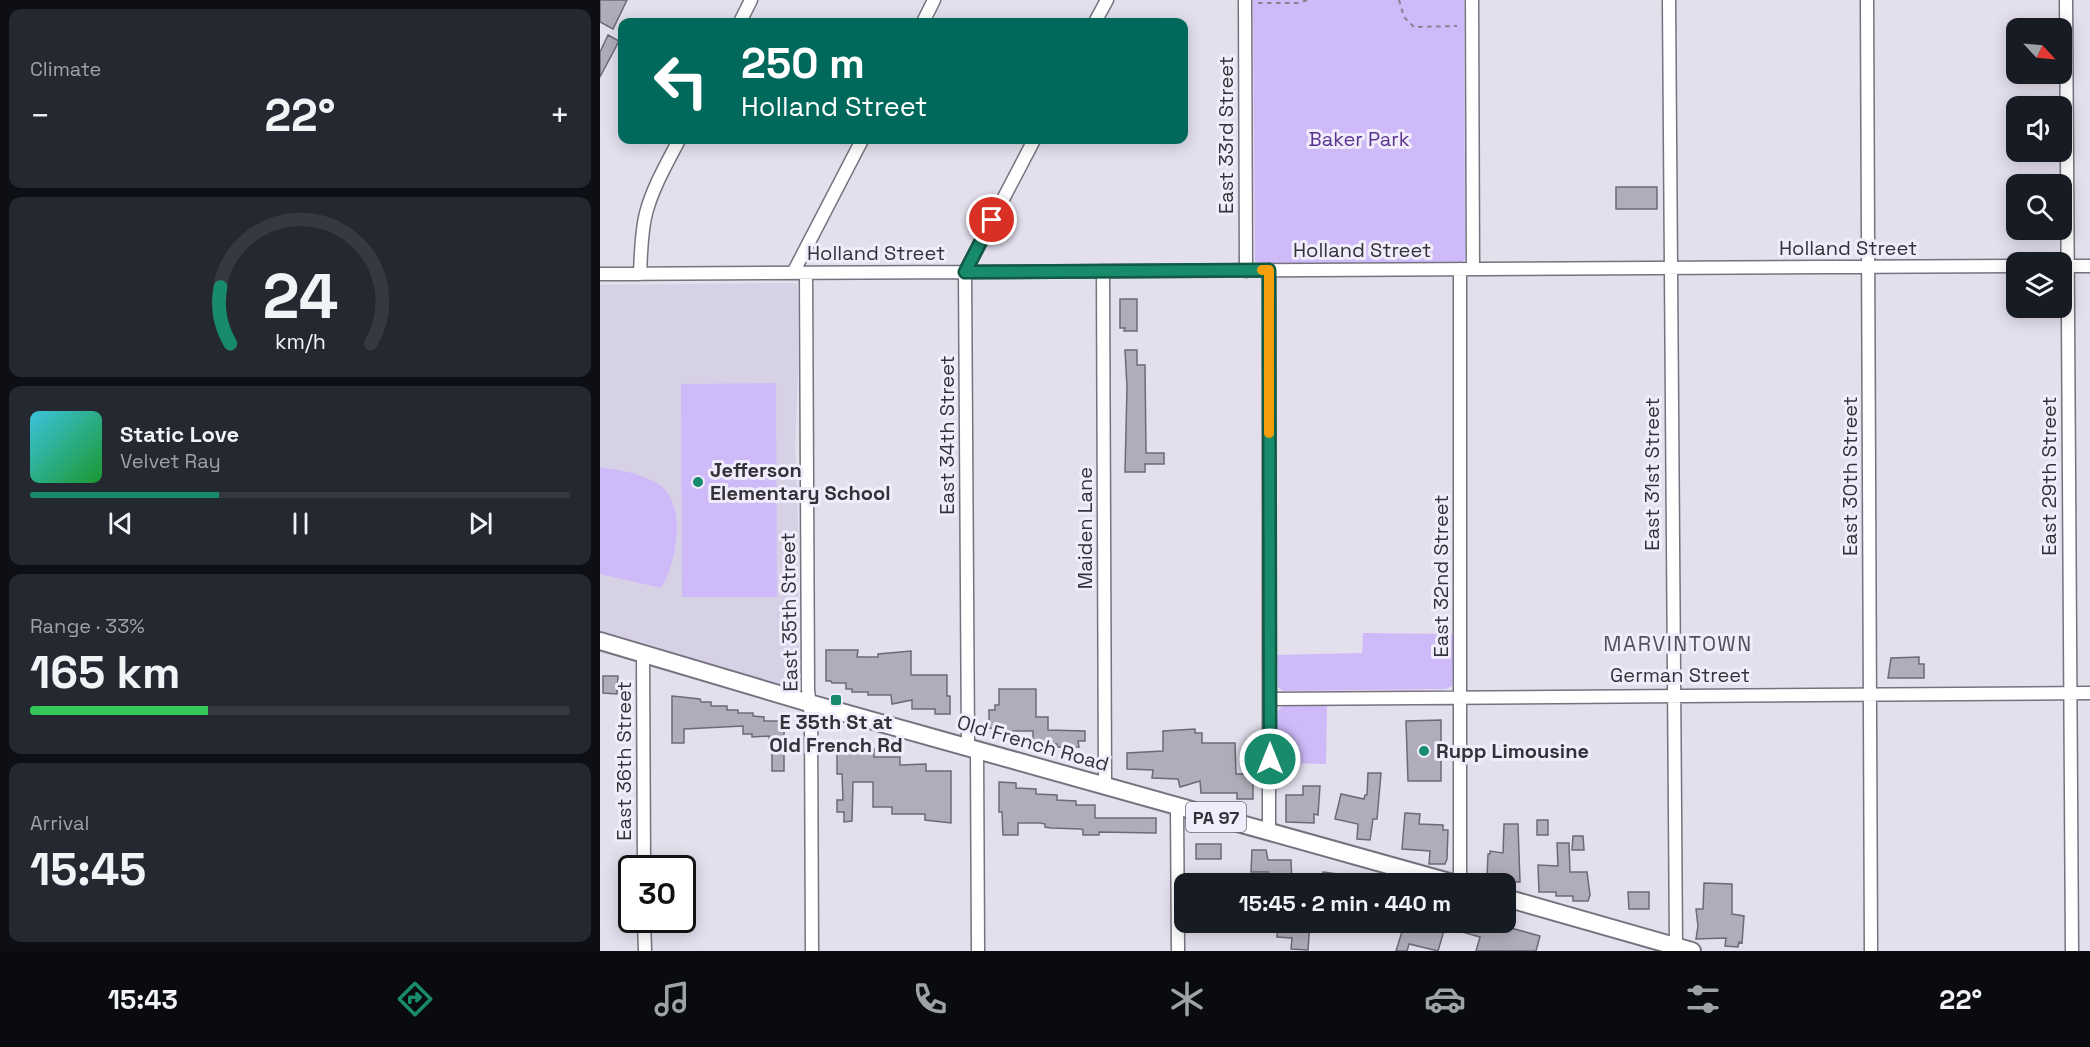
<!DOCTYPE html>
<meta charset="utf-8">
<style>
:root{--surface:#171b24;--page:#242831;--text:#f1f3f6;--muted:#9ea1a6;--line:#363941;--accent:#188b6c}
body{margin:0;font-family:"Space Grotesk",sans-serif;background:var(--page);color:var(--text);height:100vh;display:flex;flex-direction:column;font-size:22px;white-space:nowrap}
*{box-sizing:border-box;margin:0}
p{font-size:20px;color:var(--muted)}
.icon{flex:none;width:33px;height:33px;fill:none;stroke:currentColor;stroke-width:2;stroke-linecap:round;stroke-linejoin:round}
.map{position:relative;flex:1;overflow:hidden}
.sheet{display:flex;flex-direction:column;gap:9px;padding:9px;background:#0d0f14;width:600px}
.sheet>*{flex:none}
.top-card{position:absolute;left:18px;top:18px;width:570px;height:126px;border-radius:12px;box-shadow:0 3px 15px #0003;background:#00695c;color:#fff;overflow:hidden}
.needle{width:39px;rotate:116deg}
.controls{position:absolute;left:1406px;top:18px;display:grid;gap:12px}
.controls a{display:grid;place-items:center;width:66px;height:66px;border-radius:12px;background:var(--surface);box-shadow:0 3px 15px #0003;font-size:30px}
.speed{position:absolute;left:18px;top:855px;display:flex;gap:12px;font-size:30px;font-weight:700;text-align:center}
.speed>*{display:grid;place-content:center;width:78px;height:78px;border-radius:50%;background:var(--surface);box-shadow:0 3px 15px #0003;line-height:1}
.speed .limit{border:3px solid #111;border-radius:9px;background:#fff;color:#111}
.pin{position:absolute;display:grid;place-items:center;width:51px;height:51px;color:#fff;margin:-26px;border:3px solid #fff;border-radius:50%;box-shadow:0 2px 6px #0007}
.me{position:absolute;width:66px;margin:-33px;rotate:0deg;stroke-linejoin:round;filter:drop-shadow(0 0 4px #0008)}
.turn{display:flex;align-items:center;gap:21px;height:126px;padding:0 24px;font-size:27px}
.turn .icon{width:78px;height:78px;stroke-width:2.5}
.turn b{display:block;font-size:42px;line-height:51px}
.big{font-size:45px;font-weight:600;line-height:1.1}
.sheet .tile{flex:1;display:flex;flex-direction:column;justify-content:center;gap:9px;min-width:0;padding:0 21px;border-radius:12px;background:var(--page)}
.sheet .dial{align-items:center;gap:0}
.dial svg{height:156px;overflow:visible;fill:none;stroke:var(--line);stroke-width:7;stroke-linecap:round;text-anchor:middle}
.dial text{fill:var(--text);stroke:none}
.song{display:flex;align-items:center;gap:18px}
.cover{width:72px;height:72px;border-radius:9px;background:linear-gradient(135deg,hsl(190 70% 55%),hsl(130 70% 35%))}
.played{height:6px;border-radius:3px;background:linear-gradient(90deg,var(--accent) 35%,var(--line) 35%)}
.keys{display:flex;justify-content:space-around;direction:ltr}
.heat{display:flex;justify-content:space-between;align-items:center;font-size:33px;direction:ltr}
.charge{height:9px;border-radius:4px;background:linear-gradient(90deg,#34c759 33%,var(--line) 0)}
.trip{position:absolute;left:574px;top:873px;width:342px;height:60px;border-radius:12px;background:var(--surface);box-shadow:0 3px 15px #0003;font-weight:600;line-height:60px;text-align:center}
.menu{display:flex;height:96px;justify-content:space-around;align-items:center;background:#090b0e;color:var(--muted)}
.menu .icon{width:42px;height:42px}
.menu .selected{color:var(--accent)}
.menu b{font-size:27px;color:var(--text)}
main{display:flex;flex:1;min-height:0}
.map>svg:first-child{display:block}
.built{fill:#d7d1e6}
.green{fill:#cebaf9}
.building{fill:#b0acba;stroke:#6d6976;stroke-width:1.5}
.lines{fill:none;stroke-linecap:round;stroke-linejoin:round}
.minor-casing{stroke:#76727f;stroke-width:15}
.major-casing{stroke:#76727f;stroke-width:20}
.path{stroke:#85828c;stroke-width:2;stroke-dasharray:4.5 4.5;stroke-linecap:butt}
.minor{stroke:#fff;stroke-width:12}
.major{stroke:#fff;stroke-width:16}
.route-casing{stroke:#105a46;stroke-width:15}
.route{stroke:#188b6c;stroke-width:10}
.slow{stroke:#f59e0b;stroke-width:10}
.poi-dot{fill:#188b6c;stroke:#f0ecfb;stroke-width:2}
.labels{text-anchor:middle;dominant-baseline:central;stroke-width:6;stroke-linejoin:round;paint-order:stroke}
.shield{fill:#f0ecfb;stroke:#6c6a72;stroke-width:1.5}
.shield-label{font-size:18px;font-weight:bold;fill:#343238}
.street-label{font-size:20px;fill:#343238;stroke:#f0ecfb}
.park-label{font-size:20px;fill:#5a3391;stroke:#f0ecfb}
.poi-label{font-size:20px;font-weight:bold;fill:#343238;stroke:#f0ecfb;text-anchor:start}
.neighbourhood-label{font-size:21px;letter-spacing:1.5px;fill:#534f5b;stroke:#f0ecfb}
</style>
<main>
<section class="sheet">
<div class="tile"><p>Climate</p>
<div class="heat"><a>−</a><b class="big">22°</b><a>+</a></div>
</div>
<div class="tile dial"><svg viewBox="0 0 100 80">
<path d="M14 69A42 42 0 1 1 86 69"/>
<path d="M14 69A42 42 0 0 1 9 40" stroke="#188b6c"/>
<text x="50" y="56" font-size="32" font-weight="700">24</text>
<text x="50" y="72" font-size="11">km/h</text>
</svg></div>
<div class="tile">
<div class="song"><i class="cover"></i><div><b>Static Love</b><p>Velvet Ray</p></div></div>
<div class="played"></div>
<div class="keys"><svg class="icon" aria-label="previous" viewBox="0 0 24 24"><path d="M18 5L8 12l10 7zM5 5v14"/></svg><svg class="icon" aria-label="pause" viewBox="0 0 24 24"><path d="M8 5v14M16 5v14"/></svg><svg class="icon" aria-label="next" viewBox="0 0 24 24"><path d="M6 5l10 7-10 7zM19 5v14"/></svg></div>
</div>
<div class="tile"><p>Range · 33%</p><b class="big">165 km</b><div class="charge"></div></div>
<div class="tile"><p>Arrival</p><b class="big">15:45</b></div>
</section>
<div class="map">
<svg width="1490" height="951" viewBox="0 0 1490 951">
<rect width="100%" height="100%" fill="#e3dfed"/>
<path class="built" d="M192,283L197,285L198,293V374L195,445L198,520L199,682L191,688L0,634V285Z"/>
<path class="green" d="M653,0H864L865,243V259L863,262L659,263L655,261Z
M176,383L177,597H82L81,384Z
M0,467C19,470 41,473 58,484C88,503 77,563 61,588L0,574Z
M763,633L854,634L852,686L846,689L683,691L678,687L677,655L762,653Z
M685,705L727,706L726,764L678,763L677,716L679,709Z"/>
<path class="building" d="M0,0H27L13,29L0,22Z
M8,35L19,41L0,77V52Z
M1016,187H1057V209H1016Z
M520,299H537V331H524L525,328H520Z
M525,350H537V365H545L546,453H564V464H545V472H525L527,387Z
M226,650H258L257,657H278V654L311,651V675H347V696H350V714H335V709H312V700L292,704L291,695H268V692H252V689H246V683H232L231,681H226Z
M1319,657V664H1324V678H1288L1291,658Z
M3,676H18L17,694L3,693Z
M399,689H436V717H448V730L485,731V741H478L479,747H457V744H433V731H399V729L389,728V710H395V705H399Z
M72,696L100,699L101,702H111V706H127V710H138V713H153V716L164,717V721H179V725H184V771H172V741H169V736L152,737V734H143V726L84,729V743H72Z
M841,720V781H808L806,721Z
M595,729V733H602V743H635L636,774H653V799H637V793H601L600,781L580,787L578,779L552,778L553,770L527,769V753L563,751V731Z
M252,742V749H274V757H300V765L326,764V771H351V823L325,820V814H292V807H273V782H253L252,821L244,822V812H237V800H243L242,774H237V743Z
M768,773H781L777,819H773L770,840L757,839L758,824L735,819L741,794L764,799L765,795H767Z
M399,782L416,783V788L436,789V794L457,795V800L476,801V805H495V818H556V833L499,832V835H483V830L481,829L451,828L445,827V824L440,823H418V835H403L402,812H399Z
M703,786H720L718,815L714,814V823L686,822V795H703Z
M805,813L820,814L819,824L843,825V830H848L847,859L845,864H829L830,851L802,849Z
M937,820H948V835H937Z
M904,824H918L920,882H904V877H887L888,854H890V851L903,853Z
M973,836H983L984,850H972Z
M957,843H969L970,872H987L990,895L988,901H973V896H956V892H939L938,865L958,866Z
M596,844H621V859H596Z
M652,850H666L668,860H691L692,884H675V878H668V872H651Z
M723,872L759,877V884H720Z
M1104,883L1132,884V914L1144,916L1142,943L1139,942L1138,947L1125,946L1126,938L1096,939L1098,926L1096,909H1103Z
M1028,892H1049V909H1029Z
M678,922H710L708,950L691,949L692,938L677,937Z
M805,922H884L900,926V925L940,936L936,951H876L880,937L845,927L838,951L809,944L807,951H796Z"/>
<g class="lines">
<g class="minor-casing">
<path id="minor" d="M645,0L646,271
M872,0L873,269
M1069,0L1076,947
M1267,0L1271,951
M1466,0L1472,951
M140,22L151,0
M323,22L334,0
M495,22L507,0
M1461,266H1490
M860,269V884
M669,270V832
M503,271L505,785
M193,273L262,140
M206,273L208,689L211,718L212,951
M0,274L1416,266
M40,274C41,254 41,233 46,213C53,187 67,163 79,140
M43,654L44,868
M670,699L1490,693
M368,747L365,272L434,140
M377,750L378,951
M577,806L578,951
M44,920L45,951"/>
</g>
<g class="major-casing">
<path id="major" d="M0,641L209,703L856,884
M906,898L1092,951"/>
</g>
<path class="path" d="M799,0L804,17L814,27L857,26
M658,3H698L708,0"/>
<use href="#minor" class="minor"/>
<use href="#major" class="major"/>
</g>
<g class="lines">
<g class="route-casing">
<path id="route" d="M392,220L365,272L669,270L670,759"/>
</g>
<use href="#route" class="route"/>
<path class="slow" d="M662,270H669V433"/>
</g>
<g class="poi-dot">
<circle cx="98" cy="482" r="6"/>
<rect x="230" y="694" width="12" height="12" rx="3"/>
<circle cx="824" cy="751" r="6"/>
</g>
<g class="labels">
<rect class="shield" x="586" y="802" width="60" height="30" rx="4.5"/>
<g class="shield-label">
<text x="616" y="817">PA 97</text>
</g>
<g class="street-label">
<text transform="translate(626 135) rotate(-90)">East 33rd Street</text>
<text x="1248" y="248">Holland Street</text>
<text x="762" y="250">Holland Street</text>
<text x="276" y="253">Holland Street</text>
<text transform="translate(347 435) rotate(-90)">East 34th Street</text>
<text transform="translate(1052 474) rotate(-90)">East 31st Street</text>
<text transform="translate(1250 476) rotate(-90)">East 30th Street</text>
<text transform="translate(1449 476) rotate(-90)">East 29th Street</text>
<text transform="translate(485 528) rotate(-90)">Maiden Lane</text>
<text transform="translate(841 576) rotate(-90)">East 32nd Street</text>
<text transform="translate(189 612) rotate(-91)">East 35th Street</text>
<text x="1080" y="675">German Street</text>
<text transform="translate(433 743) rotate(16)">Old French Road</text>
<text transform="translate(24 761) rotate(-90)">East 36th Street</text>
</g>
<g class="park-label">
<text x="759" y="139">Baker Park</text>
</g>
<g class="poi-label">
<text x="110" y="470">Jefferson<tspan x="110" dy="23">Elementary School</tspan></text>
<text x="236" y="722" text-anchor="middle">E 35th St at<tspan x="236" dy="23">Old French Rd</tspan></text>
<text x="836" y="751">Rupp Limousine</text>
</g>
<g class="neighbourhood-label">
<text x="1078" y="643">MARVINTOWN</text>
</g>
</g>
</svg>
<div class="controls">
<a><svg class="needle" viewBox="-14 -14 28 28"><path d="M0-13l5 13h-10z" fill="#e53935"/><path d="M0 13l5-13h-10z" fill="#9ea1a6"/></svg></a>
<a><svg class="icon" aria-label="sound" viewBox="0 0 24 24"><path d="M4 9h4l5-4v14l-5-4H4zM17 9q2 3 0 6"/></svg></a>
<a><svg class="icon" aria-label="search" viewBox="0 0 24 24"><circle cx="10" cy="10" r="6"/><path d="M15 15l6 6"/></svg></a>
<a><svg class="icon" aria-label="layers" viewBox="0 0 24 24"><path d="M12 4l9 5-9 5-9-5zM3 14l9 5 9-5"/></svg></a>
</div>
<div class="speed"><div class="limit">30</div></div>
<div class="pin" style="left:392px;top:220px;background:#d93025"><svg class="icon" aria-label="arrive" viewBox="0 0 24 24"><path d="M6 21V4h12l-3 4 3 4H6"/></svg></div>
<svg class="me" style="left:670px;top:759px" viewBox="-20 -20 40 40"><circle r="17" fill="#188b6c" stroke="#fff" stroke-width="3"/><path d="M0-11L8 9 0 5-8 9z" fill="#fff"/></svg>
<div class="trip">15:45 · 2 min · 440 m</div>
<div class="top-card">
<div class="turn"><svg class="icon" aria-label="left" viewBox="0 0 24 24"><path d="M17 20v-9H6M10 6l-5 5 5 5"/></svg><div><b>250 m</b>Holland Street</div></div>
</div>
</div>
</main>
<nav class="menu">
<b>15:43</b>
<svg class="icon selected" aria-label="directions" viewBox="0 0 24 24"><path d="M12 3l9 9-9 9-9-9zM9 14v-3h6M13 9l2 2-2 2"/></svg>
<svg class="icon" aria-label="music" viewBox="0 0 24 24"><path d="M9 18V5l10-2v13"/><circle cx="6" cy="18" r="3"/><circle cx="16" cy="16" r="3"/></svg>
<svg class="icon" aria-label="phone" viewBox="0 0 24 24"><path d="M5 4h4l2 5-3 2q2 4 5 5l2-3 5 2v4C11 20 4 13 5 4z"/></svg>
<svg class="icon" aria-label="climate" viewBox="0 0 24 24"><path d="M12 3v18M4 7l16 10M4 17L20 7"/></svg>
<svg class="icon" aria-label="car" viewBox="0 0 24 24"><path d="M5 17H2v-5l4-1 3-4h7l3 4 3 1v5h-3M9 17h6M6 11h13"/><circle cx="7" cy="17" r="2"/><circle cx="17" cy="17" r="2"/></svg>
<svg class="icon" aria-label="filters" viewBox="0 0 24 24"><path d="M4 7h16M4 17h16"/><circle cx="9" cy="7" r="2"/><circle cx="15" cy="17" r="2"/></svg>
<b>22°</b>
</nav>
